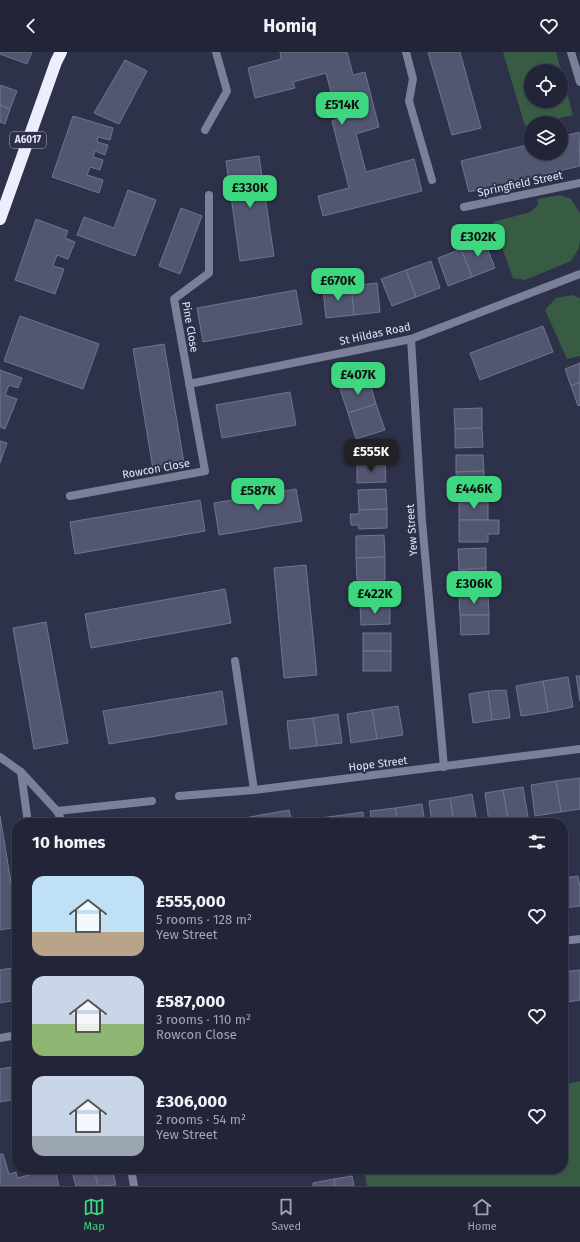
<!DOCTYPE html>
<html lang="en">
<head>
<meta charset="utf-8">
<style>
  body { margin:0; font-family:"Fira Sans",sans-serif; background:#2a2d40; color:#f1f3f6; height:100vh; display:flex; flex-direction:column; font-size:15px; white-space:nowrap }
  * { box-sizing:border-box; margin:0 }
  p { font-size:13px; color:#a2a5ae }
  .icon { flex:none; width:22px; height:22px; fill:none; stroke:currentColor; stroke-width:2; stroke-linecap:round; stroke-linejoin:round }
  .map { position:relative; flex:1; overflow:hidden }
  .drawer { position:absolute; left:12px; top:766px; width:556px; height:356px; display:flex; flex-direction:column; background:#222538; border-radius:16px; box-shadow:0 1px 3px #0004,0 0 0 1px #3f4253 }
  .drawer>* { flex:none }
  .tools { position:absolute; left:524px; top:12px; display:grid; gap:8px }
  .tools a { display:grid; place-items:center; width:44px; height:44px; border-radius:50%; background:#222538; box-shadow:0 1px 3px #0004,0 0 0 1px #3f4253; font-size:20px }
  .price { position:absolute; translate:-50% -34px; padding:0 9px; border-radius:8px; background:#3cd77e; color:#111; font-size:13px; line-height:26px; filter:drop-shadow(0 1px 2px #0008) }
  .price::after { content:''; position:absolute; left:50%; top:24px; width:12px; height:9px; margin-left:-6px; background:inherit; clip-path:polygon(0 0,100% 0,50% 100%) }
  .price.current { background:#222; color:#fff }
  ul { padding:0; list-style:none }
  li { display:flex; align-items:center; gap:12px; height:100px; padding:0 20px }
  li span { display:grid; place-items:center; flex:none; width:112px; height:80px; border-radius:12px; color:#555 }
  li>.icon { margin-inline-start:auto }
  span .icon { width:48px; height:48px; fill:#fffc; stroke-width:1 }
  li b { font-size:17px }
  h2 { display:flex; justify-content:space-between; align-items:center; height:48px; padding:0 20px; font-size:17px }
  header { display:flex; justify-content:space-between; align-items:center; height:52px; padding:0 20px; background:#222538; font-size:18px; font-weight:700 }
  .tab-bar { display:flex; justify-content:space-around; align-items:center; height:56px; border-top:1px solid #3f4253; background:#222538; font-size:11px; color:#a2a5ae }
  .tab-bar a { display:grid; justify-items:center; gap:2px }
  .tab-bar .current { color:#3cd77e }
  .map>svg:first-child { display:block }
</style>
</head>
<body>
<header><svg class="icon" aria-label="back" viewBox="0 0 24 24"><path d="M15 5l-7 7 7 7"/></svg>Homiq<svg class="icon" aria-label="heart" viewBox="0 0 24 24"><path d="M12 20l-8-8c-3-5 5-10 8-4 3-6 11-1 8 4z"/></svg></header>
<div class="map">
<svg width="580" height="1134" viewBox="0 0 580 1134">
  <rect width="100%" height="100%" fill="#2e314a"/>
  <!-- green -->
  <g fill="#385b43" fill-rule="evenodd">
    <path d="M503,0H556L573,63L538,71H531V73L525,74ZM531,19H561V49H531Z"/>
    <polygon points="560,143 571,147 580,161 580,188 579,196 571,209 525,228 513,226 493,170 530,160 538,153 537,147"/>
    <polygon points="572,243 580,246 580,304 567,307 545,258 556,246"/>
    <polygon points="580,1029 580,1134 367,1134 364,1117 563,1117 563,1033"/>
  </g>
  <!-- building -->
  <g fill="#525671" stroke="#707490">
    <polygon points="0,0 32,0 27,12 0,2"/>
    <polygon points="280,0 347,0 353,23 365,20 379,75 356,82 366,120 414,107 422,139 323,164 318,144 349,136 332,69 338,67 326,21 293,30 295,36 255,46 248,16 281,7"/>
    <polygon points="428,0 460,0 481,76 452,83"/>
    <polygon points="125,8 147,19 119,72 94,61"/>
    <polygon points="0,33 17,39 10,57 0,53"/>
    <polygon points="0,53 10,57 5,72 0,70"/>
    <polygon points="73,64 113,76 110,88 98,85 97,90 108,93 105,103 95,99 93,105 103,108 100,118 90,115 87,123 103,128 99,141 52,125"/>
    <polygon points="579,80 580,114 469,140 461,109 531,92 531,101 561,101 561,85"/>
    <polygon points="259,104 274,204 240,209 226,109"/>
    <polygon points="128,138 156,148 135,204 77,183 84,165 114,176"/>
    <polygon points="181,156 202,164 180,222 159,214"/>
    <polygon points="36,167 68,179 65,186 75,190 68,207 57,203 53,214 64,217 55,242 15,228"/>
    <polygon points="484,188 495,216 472,225 461,197"/>
    <polygon points="461,197 472,225 448,234 438,206"/>
    <polygon points="431,209 440,236 416,245 406,218"/>
    <polygon points="406,218 416,245 392,254 381,227"/>
    <polygon points="377,231 380,260 354,263 351,234"/>
    <polygon points="351,234 354,263 326,266 323,237"/>
    <polygon points="296,238 302,272 203,290 197,256"/>
    <polygon points="20,264 99,292 83,337 4,309"/>
    <polygon points="543,274 553,300 480,328 470,301"/>
    <polygon points="164,292 184,411 153,417 133,297"/>
    <polygon points="580,311 580,330 571,334 565,317"/>
    <polygon points="0,318 22,326 18,336 9,333 5,343 17,347 5,377 0,375"/>
    <polygon points="369,328 376,352 348,361 340,337"/>
    <polygon points="580,330 580,353 578,354 571,334"/>
    <polygon points="290,340 296,373 222,386 216,353"/>
    <polygon points="376,352 385,378 356,387 348,361"/>
    <polygon points="482,356 482,376 455,377 454,357"/>
    <polygon points="482,376 483,395 455,396 455,377"/>
    <polygon points="0,389 7,391 0,411"/>
    <polygon points="385,394 385,411 357,412 356,395"/>
    <polygon points="456,403 483,403 484,419 456,420"/>
    <polygon points="385,411 386,430 357,431 357,412"/>
    <polygon points="484,419 484,439 457,439 456,420"/>
    <polygon points="296,437 302,469 219,483 214,451"/>
    <polygon points="386,437 387,457 359,458 358,438"/>
    <rect x="459" y="447" width="29" height="21"/>
    <polygon points="200,448 205,479 75,502 70,470"/>
    <polygon points="387,457 387,476 359,477 358,473 351,473 350,462 359,462 359,458"/>
    <polygon points="459,468 499,468 499,482 488,482 488,490 459,490"/>
    <polygon points="384,483 385,505 356,506 356,484"/>
    <polygon points="486,496 486,516 459,518 458,497"/>
    <polygon points="385,505 385,528 357,528 356,506"/>
    <polygon points="306,513 317,623 284,626 274,516"/>
    <polygon points="486,516 487,535 459,536 459,518"/>
    <polygon points="389,534 390,553 360,553 360,535"/>
    <polygon points="225,537 231,571 91,596 85,562"/>
    <polygon points="488,542 489,563 460,563 459,544"/>
    <polygon points="360,553 390,553 390,572 361,573"/>
    <polygon points="460,563 489,563 489,582 461,583"/>
    <polygon points="46,570 68,691 34,697 13,576"/>
    <rect x="363" y="581" width="28" height="18"/>
    <rect x="363" y="599" width="28" height="20"/>
    <polygon points="576,624 580,624 580,649"/>
    <polygon points="568,625 573,655 548,660 543,629"/>
    <polygon points="543,629 548,660 521,664 516,634"/>
    <polygon points="506,638 510,666 492,668 488,639"/>
    <polygon points="222,639 227,672 109,692 103,659"/>
    <polygon points="488,639 492,668 473,671 469,642"/>
    <polygon points="398,654 403,683 377,687 372,658"/>
    <polygon points="372,658 377,687 351,691 347,662"/>
    <polygon points="338,662 342,691 317,694 313,666"/>
    <polygon points="313,666 317,694 290,697 287,669"/>
    <polygon points="580,726 580,757 561,760 556,729"/>
    <polygon points="556,729 561,760 535,764 531,733"/>
    <polygon points="523,735 529,771 512,771 511,766 508,767 503,738"/>
    <polygon points="503,738 508,767 489,770 485,741"/>
    <polygon points="472,742 477,771 454,771 450,746"/>
    <polygon points="450,746 454,771 432,771 429,749"/>
    <polygon points="422,752 425,771 398,771 395,756"/>
    <polygon points="395,756 398,771 372,771 370,759"/>
    <polygon points="289,758 292,771 217,771"/>
    <polygon points="363,760 364,771 337,771 336,764"/>
    <polygon points="0,764 17,867 17,875 0,878"/>
    <polygon points="336,764 337,771 312,771 312,767"/>
    <polygon points="129,767 130,771 104,771"/>
    <polygon points="578,824 580,835 580,854 563,856 563,826"/>
    <polygon points="17,915 17,948 0,951 0,918"/>
    <polygon points="580,918 580,948 567,950 563,920"/>
    <polygon points="17,1014 17,1047 0,1050 0,1017"/>
    <polygon points="0,1102 3,1102 9,1122 16,1120 17,1126 55,1117 59,1134 0,1134"/>
    <polygon points="71,1117 94,1117 98,1134 76,1134"/>
    <polygon points="94,1117 112,1117 116,1133 98,1134"/>
    <polygon points="352,1124 354,1134 335,1134 334,1127"/>
    <polygon points="334,1127 335,1134 313,1134 313,1131"/>
  </g>
  <g fill="none" stroke-linecap="round" stroke-linejoin="round">
    <!-- street -->
    <g stroke="#7c7f9a" stroke-width="8">
      <polyline points="406,0 413,27 409,49 432,128"/>
      <polyline points="571,0 580,30"/>
      <polyline points="205,78 227,39 216,0"/>
      <polyline points="464,155 580,131"/>
      <polyline points="411,287 422,469 444,715"/>
      <polyline points="189,332 411,287 580,222"/>
      <polyline points="70,444 205,419 174,247 209,221 209,143"/>
      <polyline points="235,609 254,738"/>
      <polyline points="0,705 21,720 57,759 63,771"/>
      <polyline points="21,720 28,771"/>
      <polyline points="179,744 254,738 580,697"/>
      <polyline points="57,759 152,749"/>
      <polyline points="563,889 580,887"/>
      <polyline points="0,986 17,983"/>
      <polyline points="131,1117 134,1134"/>
    </g>
    <!-- highway -->
    <polyline stroke="#eceefb" stroke-width="12" points="0,167 56,10 61,0"/>
  </g>
  <g text-anchor="middle" dominant-baseline="central" stroke-width="4" stroke-linejoin="round" paint-order="stroke">
    <!-- shield labels -->
    <rect fill="#2e314a" stroke="#adb0c2" stroke-width="1" x="10" y="80" width="36" height="16" rx="3"/>
    <g font-size="10" font-weight="bold" fill="#e3e6f6">
      <text x="28" y="88">A6017</text>
    </g>
    <!-- street labels -->
    <g font-size="11" fill="#e3e6f6" stroke="#2e314a">
      <text transform="translate(520 132) rotate(-12)">Springfield Street</text>
      <text transform="translate(190 275) rotate(80)">Pine Close</text>
      <text transform="translate(375 282) rotate(-12)">St Hildas Road</text>
      <text transform="translate(156 417) rotate(-10)">Rowcon Close</text>
      <text transform="translate(412 478) rotate(-94)">Yew Street</text>
      <text transform="translate(378 712) rotate(-7)">Hope Street</text>
    </g>
  </g>
</svg>
<div class="tools">
<a><svg class="icon" aria-label="locate" viewBox="0 0 24 24"><circle cx="12" cy="12" r="6"/><path d="M12 2v4M12 18v4M2 12h4M18 12h4"/></svg></a>
<a><svg class="icon" aria-label="layers" viewBox="0 0 24 24"><path d="M12 4l9 5-9 5-9-5zM3 14l9 5 9-5"/></svg></a>
</div>
<b class="price" style="left:342px;top:74px">£514K</b>
<b class="price" style="left:250px;top:157px">£330K</b>
<b class="price" style="left:478px;top:206px">£302K</b>
<b class="price" style="left:338px;top:250px">£670K</b>
<b class="price" style="left:358px;top:344px">£407K</b>
<b class="price current" style="left:371px;top:421px">£555K</b>
<b class="price" style="left:474px;top:458px">£446K</b>
<b class="price" style="left:258px;top:460px">£587K</b>
<b class="price" style="left:474px;top:553px">£306K</b>
<b class="price" style="left:375px;top:563px">£422K</b>
<section class="drawer">
<h2>10 homes<svg class="icon" aria-label="filters" viewBox="0 0 24 24"><path d="M4 7h16M4 17h16"/><circle cx="9" cy="7" r="2"/><circle cx="15" cy="17" r="2"/></svg></h2>
<ul>
<li><span style="background:linear-gradient(#bfe0f5 70%,#b9a48a 0)"><svg class="icon" aria-label="home" viewBox="0 0 24 24"><path d="M3 11l9-7 9 7M6 9v11h12V9"/></svg></span><div><b>£555,000</b><p>5 rooms · 128 m²</p><p>Yew Street</p></div><svg class="icon" aria-label="heart" viewBox="0 0 24 24"><path d="M12 20l-8-8c-3-5 5-10 8-4 3-6 11-1 8 4z"/></svg></li>
<li><span style="background:linear-gradient(#c9d6e8 60%,#8fb573 0)"><svg class="icon" aria-label="home" viewBox="0 0 24 24"><path d="M3 11l9-7 9 7M6 9v11h12V9"/></svg></span><div><b>£587,000</b><p>3 rooms · 110 m²</p><p>Rowcon Close</p></div><svg class="icon" aria-label="heart" viewBox="0 0 24 24"><path d="M12 20l-8-8c-3-5 5-10 8-4 3-6 11-1 8 4z"/></svg></li>
<li><span style="background:linear-gradient(#c9d6e8 75%,#9aa5b1 0)"><svg class="icon" aria-label="home" viewBox="0 0 24 24"><path d="M3 11l9-7 9 7M6 9v11h12V9"/></svg></span><div><b>£306,000</b><p>2 rooms · 54 m²</p><p>Yew Street</p></div><svg class="icon" aria-label="heart" viewBox="0 0 24 24"><path d="M12 20l-8-8c-3-5 5-10 8-4 3-6 11-1 8 4z"/></svg></li>
</ul>
</section>
</div>
<nav class="tab-bar">
<a class="current"><svg class="icon" aria-label="map" viewBox="0 0 24 24"><path d="M3 6l6-2 6 2 6-2v14l-6 2-6-2-6 2zM9 4v14M15 6v14"/></svg>Map</a>
<a><svg class="icon" aria-label="saved" viewBox="0 0 24 24"><path d="M7 4h10v16l-5-4-5 4z"/></svg>Saved</a>
<a><svg class="icon" aria-label="home" viewBox="0 0 24 24"><path d="M3 11l9-7 9 7M6 9v11h12V9"/></svg>Home</a>
</nav>
</body>
</html>
